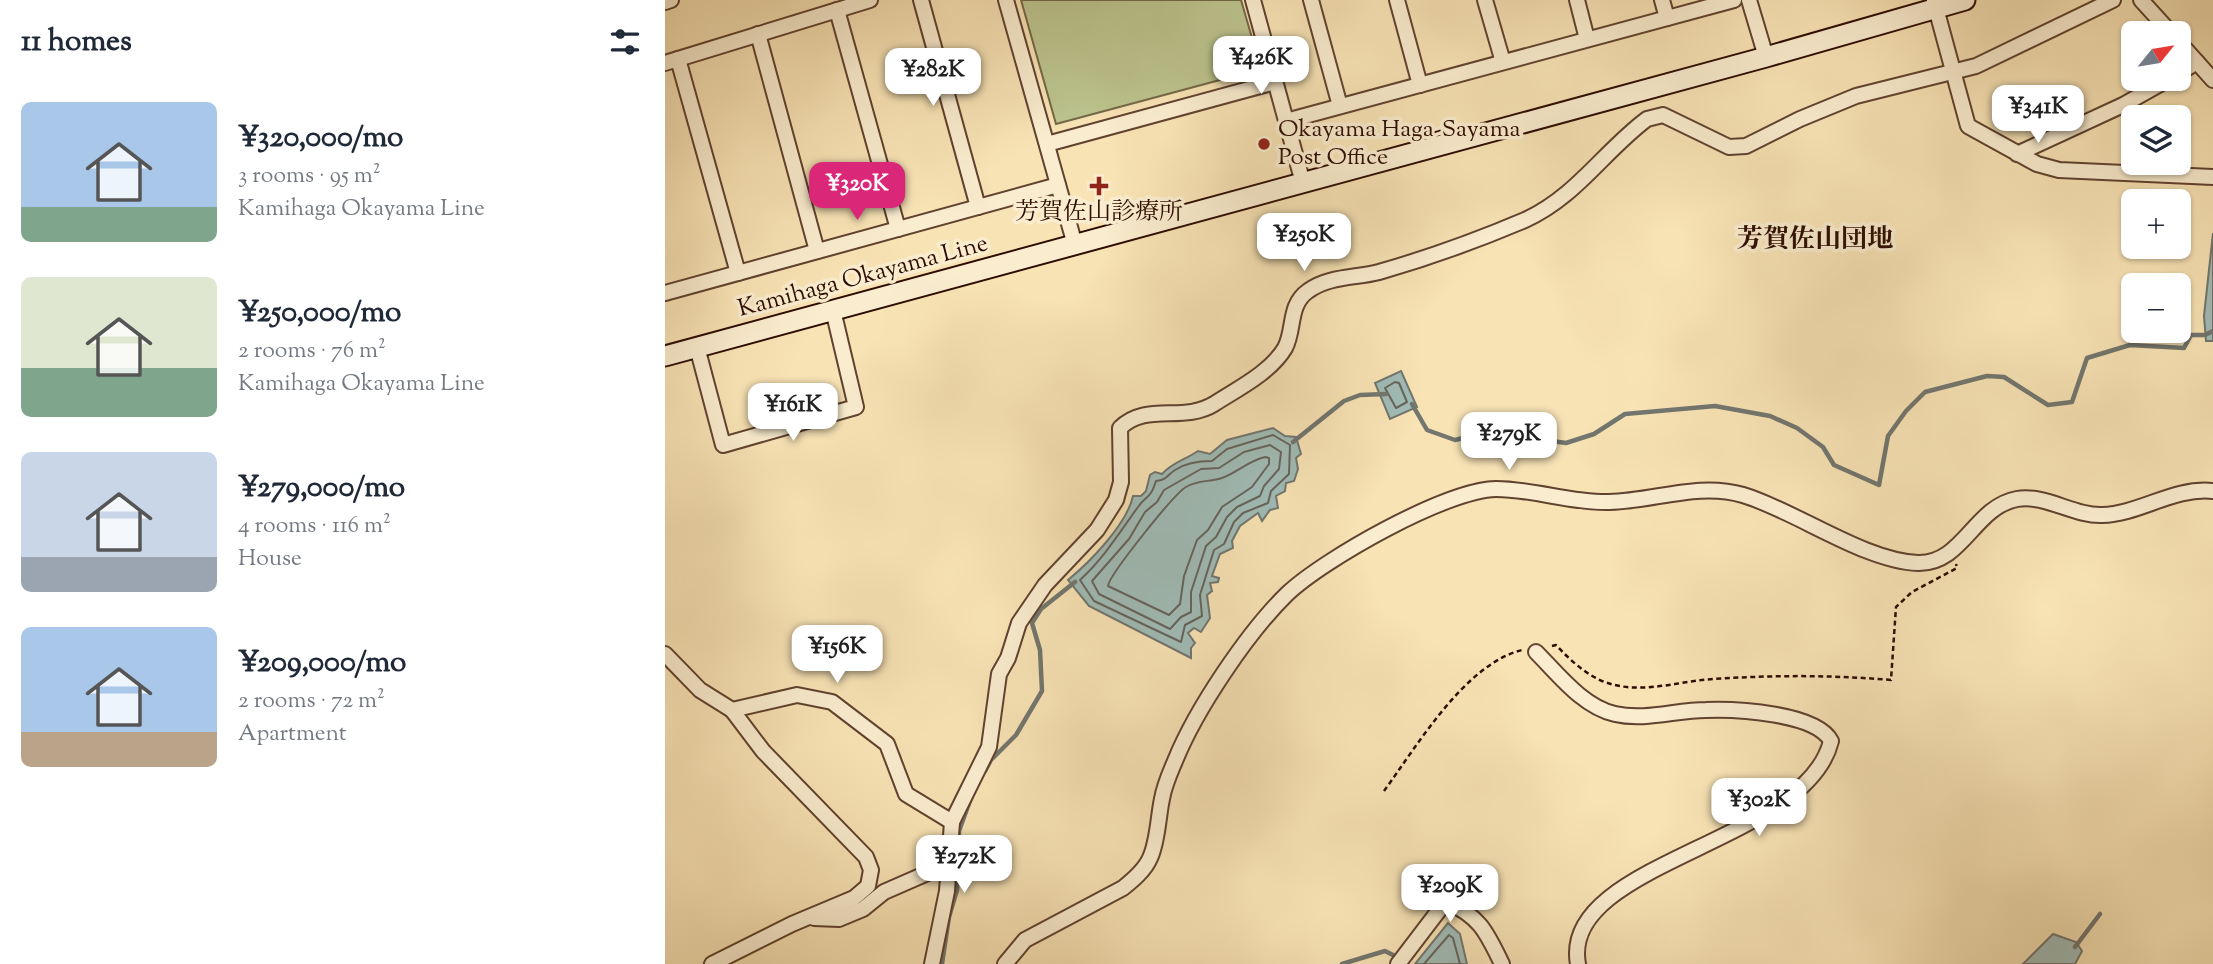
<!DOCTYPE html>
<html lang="en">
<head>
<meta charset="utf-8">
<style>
  body { margin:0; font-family:"Sorts Mill Goudy","Noto Serif JP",serif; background:#f2f2f3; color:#1f2937; height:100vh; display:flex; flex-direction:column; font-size:26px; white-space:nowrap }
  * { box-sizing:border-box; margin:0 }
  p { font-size:23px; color:#747a83 }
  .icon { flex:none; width:38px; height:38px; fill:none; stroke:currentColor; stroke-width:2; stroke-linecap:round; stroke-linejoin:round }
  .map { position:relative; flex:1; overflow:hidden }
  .details { display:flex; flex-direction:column; background:#fff; width:665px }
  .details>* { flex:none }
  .needle { width:46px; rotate:60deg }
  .controls { position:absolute; left:1456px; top:21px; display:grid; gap:14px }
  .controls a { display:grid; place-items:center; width:70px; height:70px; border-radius:10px; background:#fff; box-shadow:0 2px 5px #0004; font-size:35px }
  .price { position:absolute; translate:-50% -60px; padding:0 16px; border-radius:14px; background:#fff; color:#222; font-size:23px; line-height:46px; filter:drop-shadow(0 2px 4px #0008) }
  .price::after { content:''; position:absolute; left:50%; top:42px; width:21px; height:16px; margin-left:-10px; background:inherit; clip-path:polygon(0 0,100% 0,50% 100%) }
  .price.on { background:#db2777; color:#fff }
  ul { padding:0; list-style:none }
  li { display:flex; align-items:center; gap:21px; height:175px; padding:0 21px }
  li span { display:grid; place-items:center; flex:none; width:196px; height:140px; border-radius:10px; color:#555 }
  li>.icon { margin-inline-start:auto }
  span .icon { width:84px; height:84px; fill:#fffc; stroke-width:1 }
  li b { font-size:30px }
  h2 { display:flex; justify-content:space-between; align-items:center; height:84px; padding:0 21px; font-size:30px }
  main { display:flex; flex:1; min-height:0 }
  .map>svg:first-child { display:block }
</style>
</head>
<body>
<main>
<section class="details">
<h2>11 homes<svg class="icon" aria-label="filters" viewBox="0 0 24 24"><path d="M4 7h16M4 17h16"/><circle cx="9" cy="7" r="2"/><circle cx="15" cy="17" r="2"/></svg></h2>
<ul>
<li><span style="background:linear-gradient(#a9c7e8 75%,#7fa58c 0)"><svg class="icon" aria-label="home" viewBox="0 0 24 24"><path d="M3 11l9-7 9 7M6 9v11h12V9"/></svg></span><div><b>¥320,000/mo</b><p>3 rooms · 95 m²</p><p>Kamihaga Okayama Line</p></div></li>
<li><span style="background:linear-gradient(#dfe7d0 65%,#7fa58c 0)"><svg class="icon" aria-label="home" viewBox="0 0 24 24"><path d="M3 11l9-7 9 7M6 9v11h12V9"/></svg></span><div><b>¥250,000/mo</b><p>2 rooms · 76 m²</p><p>Kamihaga Okayama Line</p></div></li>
<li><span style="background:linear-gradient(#c9d6e8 75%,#9aa5b1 0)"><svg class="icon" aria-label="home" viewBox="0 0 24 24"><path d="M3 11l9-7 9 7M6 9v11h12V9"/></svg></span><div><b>¥279,000/mo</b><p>4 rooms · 116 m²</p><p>House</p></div></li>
<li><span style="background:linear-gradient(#a9c7e8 75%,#b9a48a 0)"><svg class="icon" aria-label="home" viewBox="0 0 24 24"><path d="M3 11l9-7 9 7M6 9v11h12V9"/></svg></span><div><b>¥209,000/mo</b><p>2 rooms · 72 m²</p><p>Apartment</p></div></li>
</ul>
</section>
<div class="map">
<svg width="1548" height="964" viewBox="0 0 1548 964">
  <rect width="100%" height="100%" fill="#f8e3b5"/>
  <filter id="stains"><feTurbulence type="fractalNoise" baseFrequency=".00286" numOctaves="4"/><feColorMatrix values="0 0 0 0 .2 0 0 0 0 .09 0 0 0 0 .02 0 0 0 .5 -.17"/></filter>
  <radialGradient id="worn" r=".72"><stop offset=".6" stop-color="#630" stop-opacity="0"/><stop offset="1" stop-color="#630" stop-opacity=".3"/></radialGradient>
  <!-- green -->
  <polygon fill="#bcc48e" stroke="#746848" stroke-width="2" points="356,0 576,0 596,69 391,124"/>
  <!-- water -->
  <g fill="#a0bcb7" stroke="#72766f" stroke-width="2">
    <polygon points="1548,233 1548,341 1541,341 1539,316"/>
    <polygon points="736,371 752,407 725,419 710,383"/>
    <path d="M608,428L620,436L631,437L636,454L631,458L633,469L629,481L621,483L620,491L611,496L613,508L605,510L597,521L593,513L575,526L567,541L568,548L555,554L547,576L554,578L553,582L545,583L547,591L542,595L545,618L536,632L529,628L523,633L530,643L526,648V658L424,606L403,580C425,562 462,524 468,496H476L481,491L485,475L490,472L497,474C508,462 520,460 533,451L545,454L562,440Z"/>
    <polygon points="783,923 795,934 802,964 750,964"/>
    <polygon points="1388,934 1411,942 1417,951 1410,964 1358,964"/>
  </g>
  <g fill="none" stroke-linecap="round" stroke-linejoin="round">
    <!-- shore -->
    <g stroke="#66645c" stroke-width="2">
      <polygon points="730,382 734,383 742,402 731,408 720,388"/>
      <path d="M608,435L625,445L624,474L606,491L603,503L578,513L569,522L559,544L549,550L535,595L537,616L520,625L516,642L429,601L415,580C439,558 454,533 473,507C481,495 485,500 491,481C502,480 502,475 510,470C522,462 535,461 547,461L562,449Z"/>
      <polygon points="605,445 616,452 614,469 599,486 595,496 572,507 562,517 551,537 541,546 526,592 526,612 516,617 505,629 434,594 427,581 464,539 480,512 492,502 499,490 536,469 554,468 579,452"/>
      <path d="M600,457L604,458V464L587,487L557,507L543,530L532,540L519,576L515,604L504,615L443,586C444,575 509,494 521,487C532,480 545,482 557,478C573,472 583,461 600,457Z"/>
      <polyline points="759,964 784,935 788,938 795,964"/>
    </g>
    <!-- stream -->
    <g stroke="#72766f" stroke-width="4.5">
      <polyline points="747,404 762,430 790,440 823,432 901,443 929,434 960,414 1050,406 1105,416 1132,428 1158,447 1169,465 1214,485 1223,436 1241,411 1260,392 1322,376 1339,377 1383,405 1407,402 1422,358 1465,345 1519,348 1526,335 1540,335 1548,331"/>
      <polyline points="628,442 679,401 695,395 721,394"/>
      <polyline points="320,771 326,760 351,735 377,691 375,650 367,623 376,609 410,582"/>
      <polyline points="1410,947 1435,914"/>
      <polyline points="277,964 284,917 292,890 294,831 306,798"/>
      <polyline points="677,964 720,951 732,957"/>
    </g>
    <defs>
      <g id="minor">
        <polyline points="256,0 313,207"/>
        <polyline points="341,0 410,245"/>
        <polyline points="588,0 638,183"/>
        <polyline points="646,0 675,106"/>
        <polyline points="732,0 755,85"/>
        <polyline points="820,0 838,62"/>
        <polyline points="912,0 922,39"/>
        <polyline points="997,0 1002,18"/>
        <polyline points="1084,0 1101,57"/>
        <polyline points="1476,0 1506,33"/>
        <polyline points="1269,1 1303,126 1372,164 1394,170 1548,177"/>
        <polyline points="0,2 6,0"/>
        <polyline points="172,10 233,229"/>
        <polyline points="93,34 152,251"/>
        <polyline points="1514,42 1548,80"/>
        <polyline points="13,59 73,273"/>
        <polyline points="0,63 205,0"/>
        <polyline points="1514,73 1532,62"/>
        <polyline points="621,121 1069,0"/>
        <polyline points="382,144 610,82"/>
        <polyline points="1352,154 1458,105 1504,79"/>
        <polyline points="0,293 393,185"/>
        <polyline points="32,347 58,445 191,407 168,310"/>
        <path d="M871,652C893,674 918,707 950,714C980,721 1011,710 1041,710C1072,709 1151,713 1166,741C1141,844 894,862 913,964"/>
        <polyline points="0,654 35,690 67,710 132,695 167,702 222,744 241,794 287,822"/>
        <polyline points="149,918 174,919 198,909 219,892 283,864"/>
        <polyline points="47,964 127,924 189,898 203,886 206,870 201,857 98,751 67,710"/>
        <path d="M267,964L282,891L287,822L324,747L334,674L343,658L354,623L380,585L432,530L451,500L456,482L455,428C481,402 518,423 549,404C572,389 605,373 620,348C630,329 623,305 643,291C663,276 691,278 714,272C763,258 813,240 860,220C911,197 939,151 982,119L998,115L1064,147L1081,146L1135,119L1191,96L1311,66L1448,0"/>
        <path d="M340,964L360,940L458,888C468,880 480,870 485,858C493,841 493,817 497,799C499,786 505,773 510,761C531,709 583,632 622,594C659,559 781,490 831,489C869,489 906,503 944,502C990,501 1033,482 1078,495C1131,511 1199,561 1253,563C1298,564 1309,507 1352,499C1380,494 1409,516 1437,515C1475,514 1508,487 1548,491"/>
        <path d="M733,964L781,901C815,917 821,931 837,964"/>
      </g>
      <polyline id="secondary" points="0,356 1101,57 1300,0"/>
    </defs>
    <!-- minor casing -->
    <use href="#minor" stroke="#60422f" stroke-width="18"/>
    <!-- secondary casing -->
    <use href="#secondary" stroke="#2d0c02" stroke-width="23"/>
    <!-- path -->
    <g stroke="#2d0c02" stroke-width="2.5" stroke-dasharray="5 3.5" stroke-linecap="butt">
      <path d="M887,646L891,645C904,659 919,673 937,681C974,696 1012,681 1049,679C1109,675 1167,675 1226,680L1231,607L1247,592L1292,568L1291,564"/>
      <path d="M719,791C752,746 800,664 857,650"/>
    </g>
    <!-- minor -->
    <use href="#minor" stroke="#faedcf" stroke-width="14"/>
    <!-- secondary -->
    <use href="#secondary" stroke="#faedcf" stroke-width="19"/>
  </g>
  <!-- markers -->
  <g fill="#8f2418" stroke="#faedcf" stroke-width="2.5">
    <circle cx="599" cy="144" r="7"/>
    <path d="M430.5 175.5h7v7h7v7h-7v7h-7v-7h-7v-7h7z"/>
  </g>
  <g text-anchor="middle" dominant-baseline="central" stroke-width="7" stroke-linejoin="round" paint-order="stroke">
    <!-- poi labels -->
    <g font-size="24" fill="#2d0c02" stroke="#faedcf" text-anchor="start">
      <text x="613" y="130">Okayama Haga-Sayama<tspan x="613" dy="28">Post Office</tspan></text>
      <text x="434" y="213" text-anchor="middle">芳賀佐山診療所</text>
    </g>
    <!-- street labels -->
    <g font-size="24" fill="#2d0c02" stroke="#faedcf">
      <text transform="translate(198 277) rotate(-15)">Kamihaga Okayama Line</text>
    </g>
    <!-- neighbourhood labels -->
    <g font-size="26" font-weight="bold" fill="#2d0c02" stroke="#faedcf">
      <text x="1150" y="240">芳賀佐山団地</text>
    </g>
  </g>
  <rect width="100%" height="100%" filter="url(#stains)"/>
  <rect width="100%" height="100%" fill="url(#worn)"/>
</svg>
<div class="controls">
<a><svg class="needle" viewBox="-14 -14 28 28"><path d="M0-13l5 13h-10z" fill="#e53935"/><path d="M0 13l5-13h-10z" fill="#747a83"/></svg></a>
<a><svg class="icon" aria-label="layers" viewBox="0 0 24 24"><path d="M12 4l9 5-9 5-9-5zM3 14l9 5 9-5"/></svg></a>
<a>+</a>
<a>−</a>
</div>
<b class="price" style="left:596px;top:96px">¥426K</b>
<b class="price" style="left:268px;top:108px">¥282K</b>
<b class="price" style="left:1373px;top:145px">¥341K</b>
<b class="price on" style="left:192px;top:222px">¥320K</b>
<b class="price" style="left:639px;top:273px">¥250K</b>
<b class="price" style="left:128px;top:443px">¥161K</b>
<b class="price" style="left:844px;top:472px">¥279K</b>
<b class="price" style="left:172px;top:685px">¥156K</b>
<b class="price" style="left:1094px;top:838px">¥302K</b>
<b class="price" style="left:299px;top:895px">¥272K</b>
<b class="price" style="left:785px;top:924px">¥209K</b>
</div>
</main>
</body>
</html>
